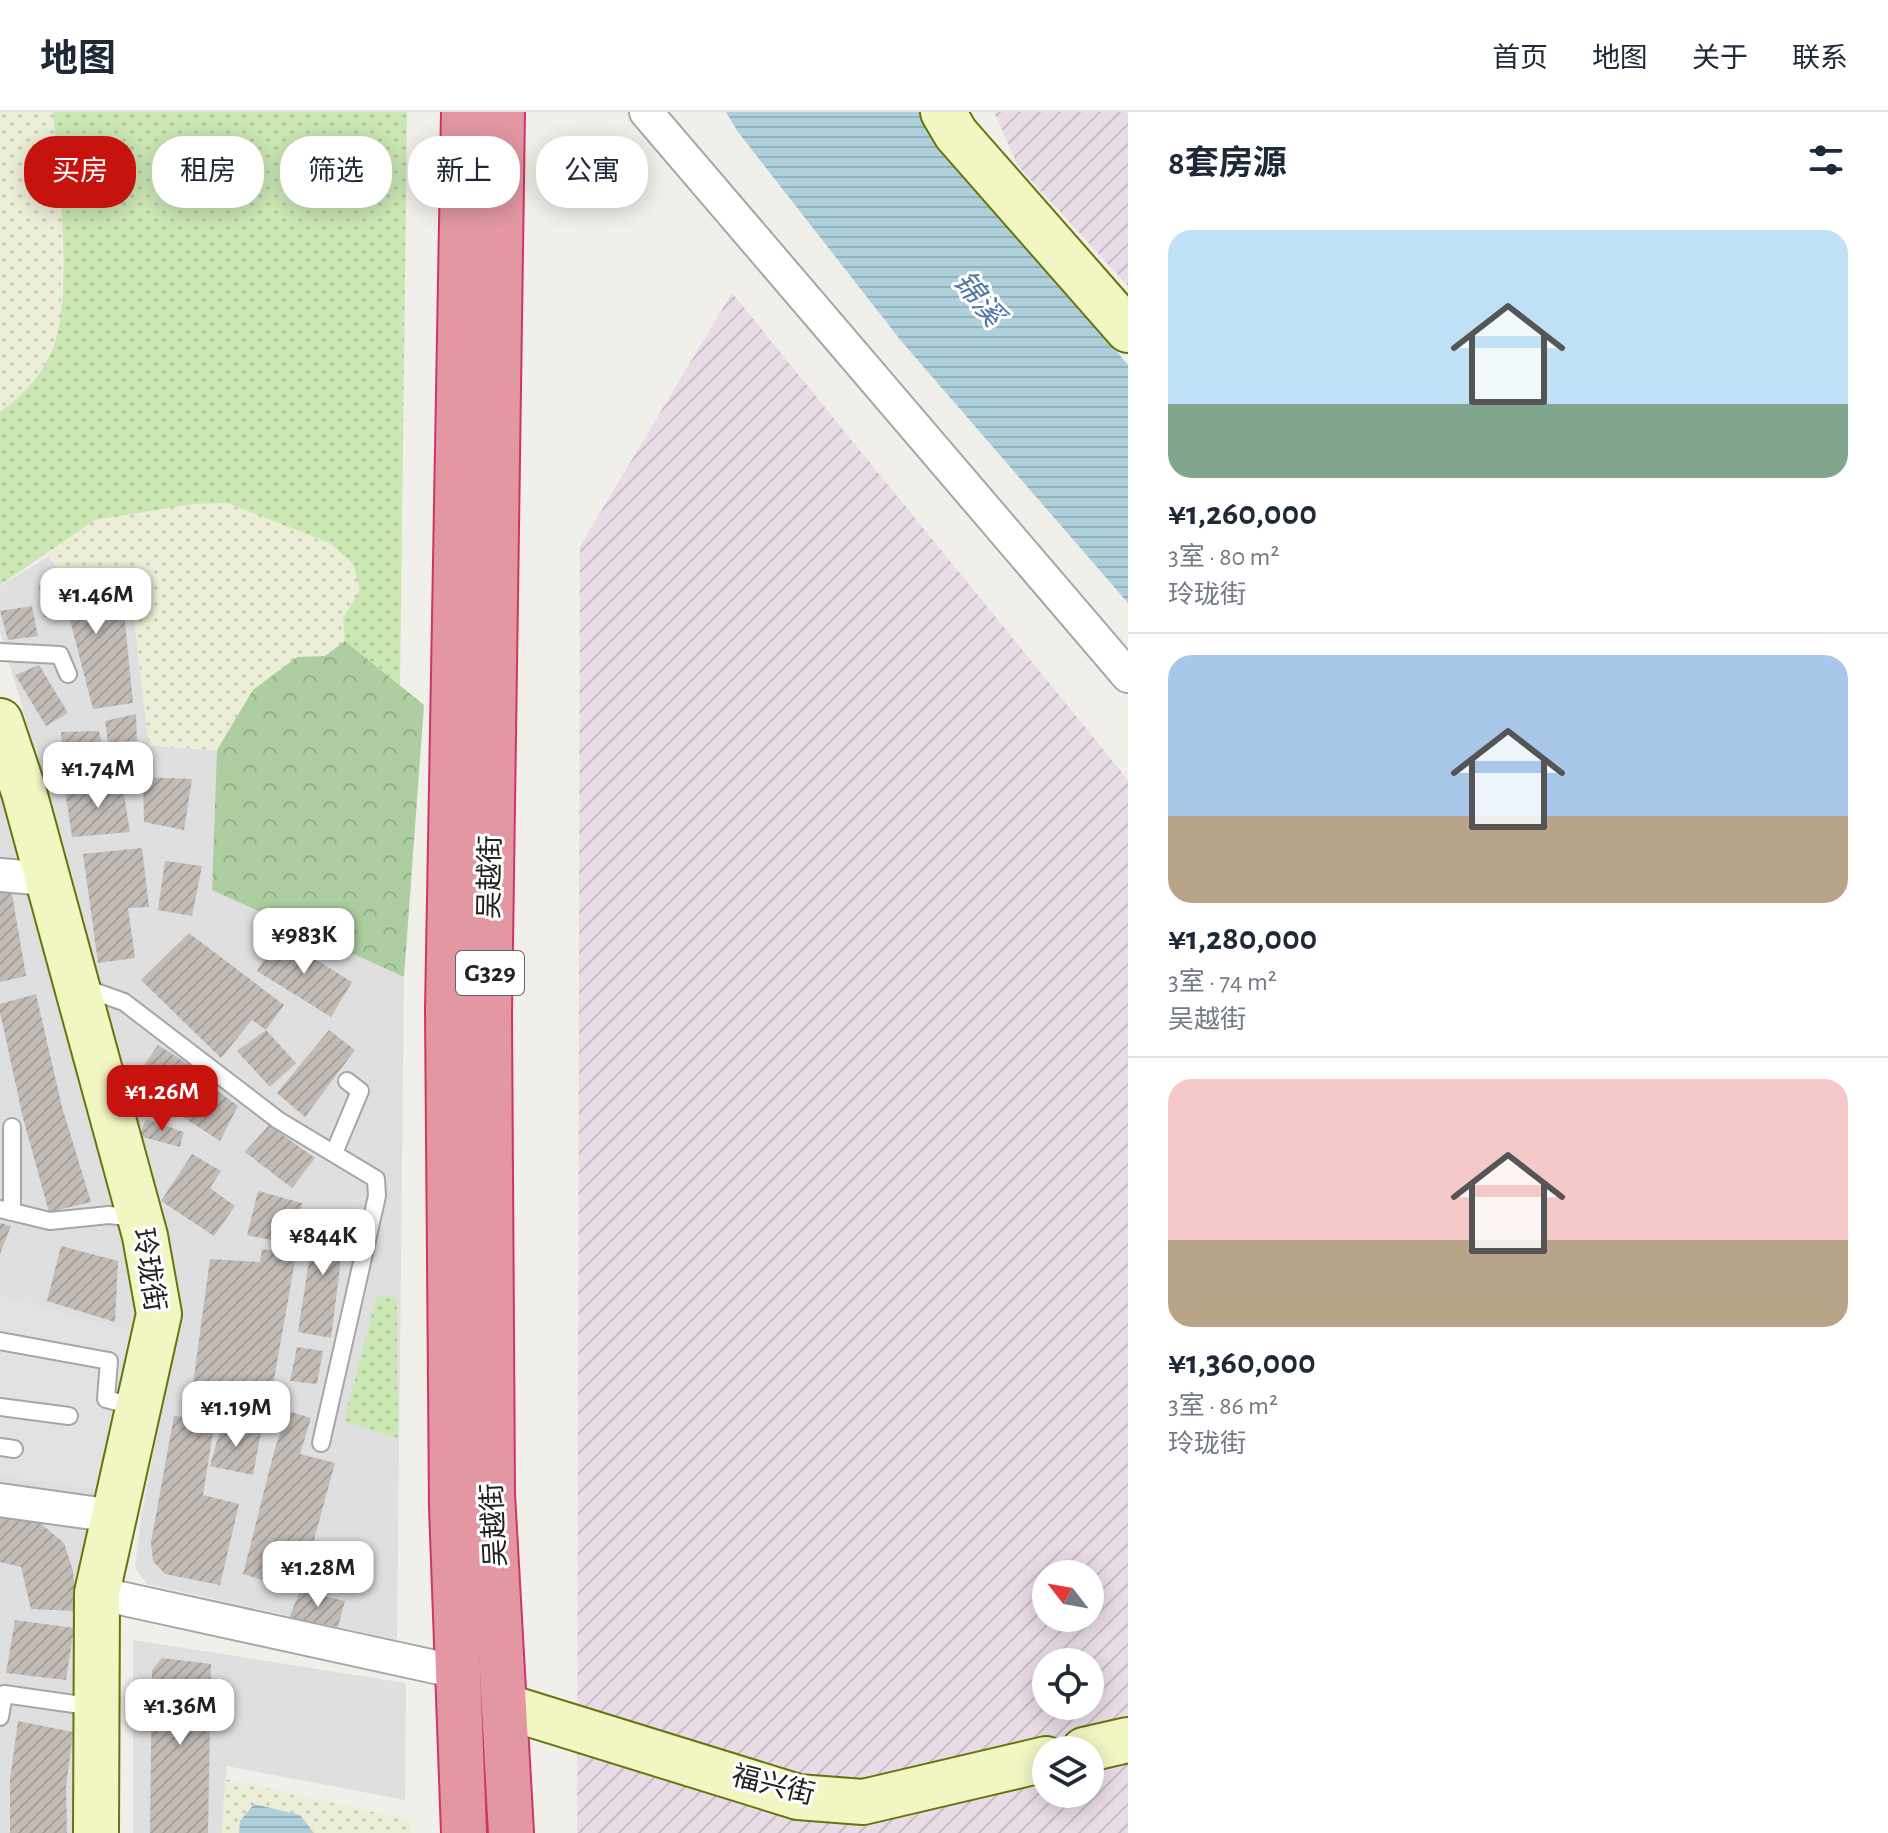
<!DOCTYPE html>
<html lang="zh">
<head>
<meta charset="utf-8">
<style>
  body { margin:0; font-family:"Alegreya Sans","Noto Sans SC",sans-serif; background:#f6f6f7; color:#1f2937; height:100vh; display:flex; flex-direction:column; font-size:30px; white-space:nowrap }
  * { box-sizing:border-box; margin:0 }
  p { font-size:26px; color:#747a83 }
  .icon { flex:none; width:44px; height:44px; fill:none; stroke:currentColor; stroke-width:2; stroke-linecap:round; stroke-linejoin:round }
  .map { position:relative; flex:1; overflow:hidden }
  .drawer { display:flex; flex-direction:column; background:#fff; width:760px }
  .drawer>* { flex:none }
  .top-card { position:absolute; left:24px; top:24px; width:760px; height:72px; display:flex; gap:16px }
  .needle { width:52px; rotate:301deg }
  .fabs { position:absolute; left:1032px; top:1448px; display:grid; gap:16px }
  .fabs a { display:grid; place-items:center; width:72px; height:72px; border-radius:50%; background:#fff; box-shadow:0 4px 20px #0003; font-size:40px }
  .price { position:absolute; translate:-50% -68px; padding:0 18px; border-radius:16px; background:#fff; color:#222; font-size:26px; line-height:52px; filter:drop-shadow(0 2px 4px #0008) }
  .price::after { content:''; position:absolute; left:50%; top:48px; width:24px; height:18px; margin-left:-12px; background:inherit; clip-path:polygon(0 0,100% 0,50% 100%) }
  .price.on { background:#c6130e; color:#fff }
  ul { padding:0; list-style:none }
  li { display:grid; align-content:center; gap:16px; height:424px; padding:0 40px }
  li+li { border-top:2px solid #e0e1e3 }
  li span { display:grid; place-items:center; height:248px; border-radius:24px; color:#555 }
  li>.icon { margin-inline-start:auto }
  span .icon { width:144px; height:144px; fill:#fffc; stroke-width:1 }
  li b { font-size:34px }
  h2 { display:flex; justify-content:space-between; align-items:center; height:96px; padding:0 40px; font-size:34px }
  .tag { padding:0 28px; border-radius:32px; background:#fff; box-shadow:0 4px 20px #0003; font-size:28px; line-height:72px }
  .tag.on { background:#c6130e; color:#fff }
  header { display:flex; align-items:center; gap:48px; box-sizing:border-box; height:112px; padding:0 40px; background:#fff; border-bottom:2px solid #e0e1e3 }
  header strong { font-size:38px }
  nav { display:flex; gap:44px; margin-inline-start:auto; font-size:28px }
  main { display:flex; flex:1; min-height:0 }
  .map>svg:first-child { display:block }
</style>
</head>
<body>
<header>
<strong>地图</strong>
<nav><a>首页</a><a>地图</a><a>关于</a><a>联系</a></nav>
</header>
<main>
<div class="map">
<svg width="1128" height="1721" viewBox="0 0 1128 1721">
  <defs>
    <pattern id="industrial-furrows" width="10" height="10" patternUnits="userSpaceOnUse" patternTransform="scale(2)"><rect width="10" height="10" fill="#eadce7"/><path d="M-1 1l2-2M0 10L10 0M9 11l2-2" fill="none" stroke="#c8bcc6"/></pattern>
    <pattern id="farmland-dots" width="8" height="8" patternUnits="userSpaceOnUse" patternTransform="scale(2)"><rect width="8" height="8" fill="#eceed7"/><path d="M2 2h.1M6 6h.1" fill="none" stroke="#caccb8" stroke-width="1.8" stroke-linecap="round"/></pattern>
    <pattern id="grass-dots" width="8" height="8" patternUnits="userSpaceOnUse" patternTransform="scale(2)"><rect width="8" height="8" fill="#cbe7b4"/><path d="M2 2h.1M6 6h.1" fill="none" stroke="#aec69a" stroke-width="1.8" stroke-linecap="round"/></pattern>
    <pattern id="forest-crowns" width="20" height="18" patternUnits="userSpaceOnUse" patternTransform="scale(2)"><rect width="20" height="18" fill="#adcea1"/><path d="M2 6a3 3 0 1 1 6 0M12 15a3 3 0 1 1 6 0" fill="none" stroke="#95b18a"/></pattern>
    <pattern id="water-rules" width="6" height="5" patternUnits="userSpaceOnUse" patternTransform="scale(2)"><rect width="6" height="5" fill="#add0db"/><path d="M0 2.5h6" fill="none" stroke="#95b2bc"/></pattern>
    <pattern id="building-hatch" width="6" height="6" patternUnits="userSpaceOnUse" patternTransform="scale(2)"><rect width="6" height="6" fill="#c2bbb6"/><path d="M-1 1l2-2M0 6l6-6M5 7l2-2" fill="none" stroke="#a6a09c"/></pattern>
  </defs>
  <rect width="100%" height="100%" fill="#f1efe9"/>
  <!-- residential -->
  <g fill="#e0dfdf">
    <polygon points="49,444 62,467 128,456 149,633 217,638 212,778 404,865 397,1528 146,1472 135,1456 141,1405 181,1200 48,683 0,520 0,474"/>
    <polygon points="0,660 28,752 0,746"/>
    <polygon points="0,779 35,784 142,1200 105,1389 0,1376"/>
    <polygon points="0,1401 95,1415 83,1721 0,1721"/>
    <polygon points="133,1528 406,1571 405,1688 227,1654 222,1721 133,1721"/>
  </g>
  <!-- industrial -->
  <g fill="url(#industrial-furrows)" fill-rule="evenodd">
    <polygon points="994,0 1128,0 1128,174 1018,54"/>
    <path d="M732,181L1128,668V1721H577L580,434ZM1046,1462H1090V1506H1046ZM1046,1550H1090V1594H1046ZM1046,1638H1090V1682H1046Z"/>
  </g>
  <!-- farmland -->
  <g fill="url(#farmland-dots)">
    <polygon points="0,0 53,0 62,109 61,202 50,243 26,281 0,300"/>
    <polygon points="226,391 330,431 353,452 360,478 343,506 345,529 325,544 297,546 253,578 217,638 149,634 128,457 62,467 47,441 95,408 193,392"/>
    <polygon points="225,1667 410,1708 411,1721 222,1721"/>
  </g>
  <!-- grass -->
  <g fill="url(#grass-dots)">
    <path d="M53,0H407L400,573L345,529L343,506L360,478L353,452L330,431L227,391L193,392L95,408L0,473V300C22,284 36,270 49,245C76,193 58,60 53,0Z"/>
    <polygon points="377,1183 397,1186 398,1326 344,1309"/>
  </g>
  <!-- forest -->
  <polygon fill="url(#forest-crowns)" points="345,529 424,593 404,865 212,778 217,638 253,578 297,545 325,544"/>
  <!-- parking -->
  <polygon fill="#e2e2e2" points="0,1183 138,1221 101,1378 0,1364"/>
  <!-- water -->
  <g fill="url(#water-rules)">
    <polygon points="726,0 923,0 1036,144 1128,253 1128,491 902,230 738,20"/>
    <polygon points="254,1692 300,1703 314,1721 239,1721 240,1709"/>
  </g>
  <!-- building -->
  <g fill="url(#building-hatch)">
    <polygon points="121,469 133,591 93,597 69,504 44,505 39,474"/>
    <polygon points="32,494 38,524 8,528 0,499"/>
    <polygon points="39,553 68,601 46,614 15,563"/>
    <polygon points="136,602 137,629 108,630 105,609"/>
    <polygon points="99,619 106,657 64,660 61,620"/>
    <polygon points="143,665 192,667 184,718 144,710"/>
    <polygon points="122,670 130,720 72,725 65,678"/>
    <polygon points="142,736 149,795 128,796 135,846 98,851 83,742"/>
    <polygon points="165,749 202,754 192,804 158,798"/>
    <polygon points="11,776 26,864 0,870 0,778"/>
    <polygon points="189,821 284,893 266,918 296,951 270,975 237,939 266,918 252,908 221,946 141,868"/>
    <polygon points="278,824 352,870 331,905 257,859"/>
    <polygon points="36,882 62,995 91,1090 49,1100 23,1006 0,900 0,892"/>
    <polygon points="329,918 355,938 305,1005 277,981"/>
    <polygon points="158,933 191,954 174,980 140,959"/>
    <polygon points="197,964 238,994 220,1029 175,1000"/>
    <polygon points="146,1007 184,1020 180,1035 139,1024"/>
    <polygon points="269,1013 315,1046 292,1076 245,1040"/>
    <polygon points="192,1042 221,1059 210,1076 235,1094 214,1124 161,1089"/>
    <polygon points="258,1079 302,1091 295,1133 247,1123"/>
    <polygon points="316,1103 346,1107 331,1226 298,1220"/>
    <polygon points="0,1111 11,1114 0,1142"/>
    <polygon points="61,1134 118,1149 115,1210 47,1189"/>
    <polygon points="262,1137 296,1143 267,1307 190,1294 210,1147 260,1150"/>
    <polygon points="297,1235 323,1239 317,1272 290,1269"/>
    <polygon points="288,1299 311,1306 300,1342 335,1351 300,1479 243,1462 275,1336"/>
    <polygon points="174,1304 215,1306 203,1383 239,1392 220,1473 165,1462 153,1449 151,1430"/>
    <polygon points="222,1311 261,1320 253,1363 210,1354"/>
    <polygon points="0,1404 40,1411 64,1431 73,1459 77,1499 31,1497 21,1455 0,1450"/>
    <polygon points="300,1479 345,1489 338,1515 289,1506"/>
    <polygon points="15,1508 74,1516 66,1568 6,1561"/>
    <polygon points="162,1546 211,1552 208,1721 150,1721 152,1558"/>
    <polygon points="18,1609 73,1620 66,1675 67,1721 10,1721 10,1667"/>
  </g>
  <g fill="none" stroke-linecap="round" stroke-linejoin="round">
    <defs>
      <g id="lane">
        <polyline points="0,540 60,543 68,562"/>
        <polyline points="82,875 124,890 278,1008 376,1067 377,1084 321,1331"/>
        <polyline points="334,1041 360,979 347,969"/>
        <polyline points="0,1097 50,1109 109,1103 137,1106"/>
        <polyline points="12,1100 12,1015"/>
        <polyline points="0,1229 109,1249 106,1287 137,1295"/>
        <polyline points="0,1295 69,1304"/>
        <polyline points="0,1335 14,1337"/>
        <polyline points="0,1605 4,1582 95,1595"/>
      </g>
      <g id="street">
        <polyline points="646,0 1128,564"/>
        <polyline points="0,763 48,767"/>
        <polyline points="0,1388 114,1404"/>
        <polyline points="97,1481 458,1560"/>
      </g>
      <g id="secondary">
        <polyline points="943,0 956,22 1128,218"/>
        <polyline points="0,609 24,680 145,1124 159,1202 97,1481 96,1721"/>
        <polyline points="504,1594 798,1685 863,1690 1046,1647"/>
        <polyline points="1084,1638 1128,1628"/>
      </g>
      <g id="highway">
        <polyline points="502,0 489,901 492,1382 511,1721"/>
        <polyline points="464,1721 452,1395 448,899 464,0"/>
      </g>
    </defs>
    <!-- lane casing -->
    <use href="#lane" stroke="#a6a6a6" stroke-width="20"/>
    <!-- street casing -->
    <use href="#street" stroke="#a6a6a6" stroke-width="36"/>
    <!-- secondary casing -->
    <use href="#secondary" stroke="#67750d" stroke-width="48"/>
    <!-- highway casing -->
    <use href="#highway" stroke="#d03566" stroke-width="48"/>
    <!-- lane -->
    <use href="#lane" stroke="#fff" stroke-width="16"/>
    <!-- street -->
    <use href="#street" stroke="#fff" stroke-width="32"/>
    <!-- secondary -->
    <use href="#secondary" stroke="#f2f6c3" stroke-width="44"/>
    <!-- highway -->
    <use href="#highway" stroke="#e297a3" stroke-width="44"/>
  </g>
  <g text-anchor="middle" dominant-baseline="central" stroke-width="6" stroke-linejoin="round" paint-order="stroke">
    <!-- shield labels -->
    <rect fill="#fff" stroke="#646464" stroke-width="2" x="456" y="839" width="68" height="44" rx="6"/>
    <g font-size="26" font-weight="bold" fill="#222">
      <text x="490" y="861">G329</text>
    </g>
    <!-- street labels -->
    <g font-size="28" fill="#222" stroke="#fff">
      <text transform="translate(491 765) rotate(-89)">吴越街</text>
      <text transform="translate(148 1158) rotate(81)">玲珑街</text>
      <text transform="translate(495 1413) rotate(-93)">吴越街</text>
      <text transform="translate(773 1674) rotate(14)">福兴街</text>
    </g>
    <!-- water labels -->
    <g font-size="30" font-style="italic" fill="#5078a4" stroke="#fff">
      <text transform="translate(978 187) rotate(51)">锦溪</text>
    </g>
  </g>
</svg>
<div class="fabs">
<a><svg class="needle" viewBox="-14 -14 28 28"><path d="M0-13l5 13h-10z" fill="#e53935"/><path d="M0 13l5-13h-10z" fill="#747a83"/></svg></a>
<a><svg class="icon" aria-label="locate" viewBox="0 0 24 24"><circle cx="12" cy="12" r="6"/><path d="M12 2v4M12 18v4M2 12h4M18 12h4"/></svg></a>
<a><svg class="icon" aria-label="layers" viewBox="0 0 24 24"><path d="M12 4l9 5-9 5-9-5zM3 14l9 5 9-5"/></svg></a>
</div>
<b class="price" style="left:96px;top:524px">¥1.46M</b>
<b class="price" style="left:98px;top:698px">¥1.74M</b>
<b class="price" style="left:304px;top:864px">¥983K</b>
<b class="price on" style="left:162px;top:1021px">¥1.26M</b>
<b class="price" style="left:323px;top:1165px">¥844K</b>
<b class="price" style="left:236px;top:1337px">¥1.19M</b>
<b class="price" style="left:318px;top:1497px">¥1.28M</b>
<b class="price" style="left:180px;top:1635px">¥1.36M</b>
<div class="top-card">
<a class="tag on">买房</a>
<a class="tag">租房</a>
<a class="tag">筛选</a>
<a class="tag">新上</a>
<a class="tag">公寓</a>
</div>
</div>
<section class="drawer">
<h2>8套房源<svg class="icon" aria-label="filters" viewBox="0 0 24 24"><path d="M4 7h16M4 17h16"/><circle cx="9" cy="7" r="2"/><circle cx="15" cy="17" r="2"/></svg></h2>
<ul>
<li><span style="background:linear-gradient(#bfe0f5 70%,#7fa58c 0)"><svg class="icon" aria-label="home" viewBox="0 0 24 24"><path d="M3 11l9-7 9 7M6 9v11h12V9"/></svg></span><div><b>¥1,260,000</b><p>3室 · 80 m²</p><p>玲珑街</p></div></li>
<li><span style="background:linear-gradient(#a9c7e8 65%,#b9a48a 0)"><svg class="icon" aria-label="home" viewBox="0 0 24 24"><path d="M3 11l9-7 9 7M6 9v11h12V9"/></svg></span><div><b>¥1,280,000</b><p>3室 · 74 m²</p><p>吴越街</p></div></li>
<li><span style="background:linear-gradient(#f6c9c9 65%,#b9a48a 0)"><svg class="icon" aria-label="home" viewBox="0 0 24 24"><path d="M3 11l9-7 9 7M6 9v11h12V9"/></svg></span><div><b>¥1,360,000</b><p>3室 · 86 m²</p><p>玲珑街</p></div></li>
</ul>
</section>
</main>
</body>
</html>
